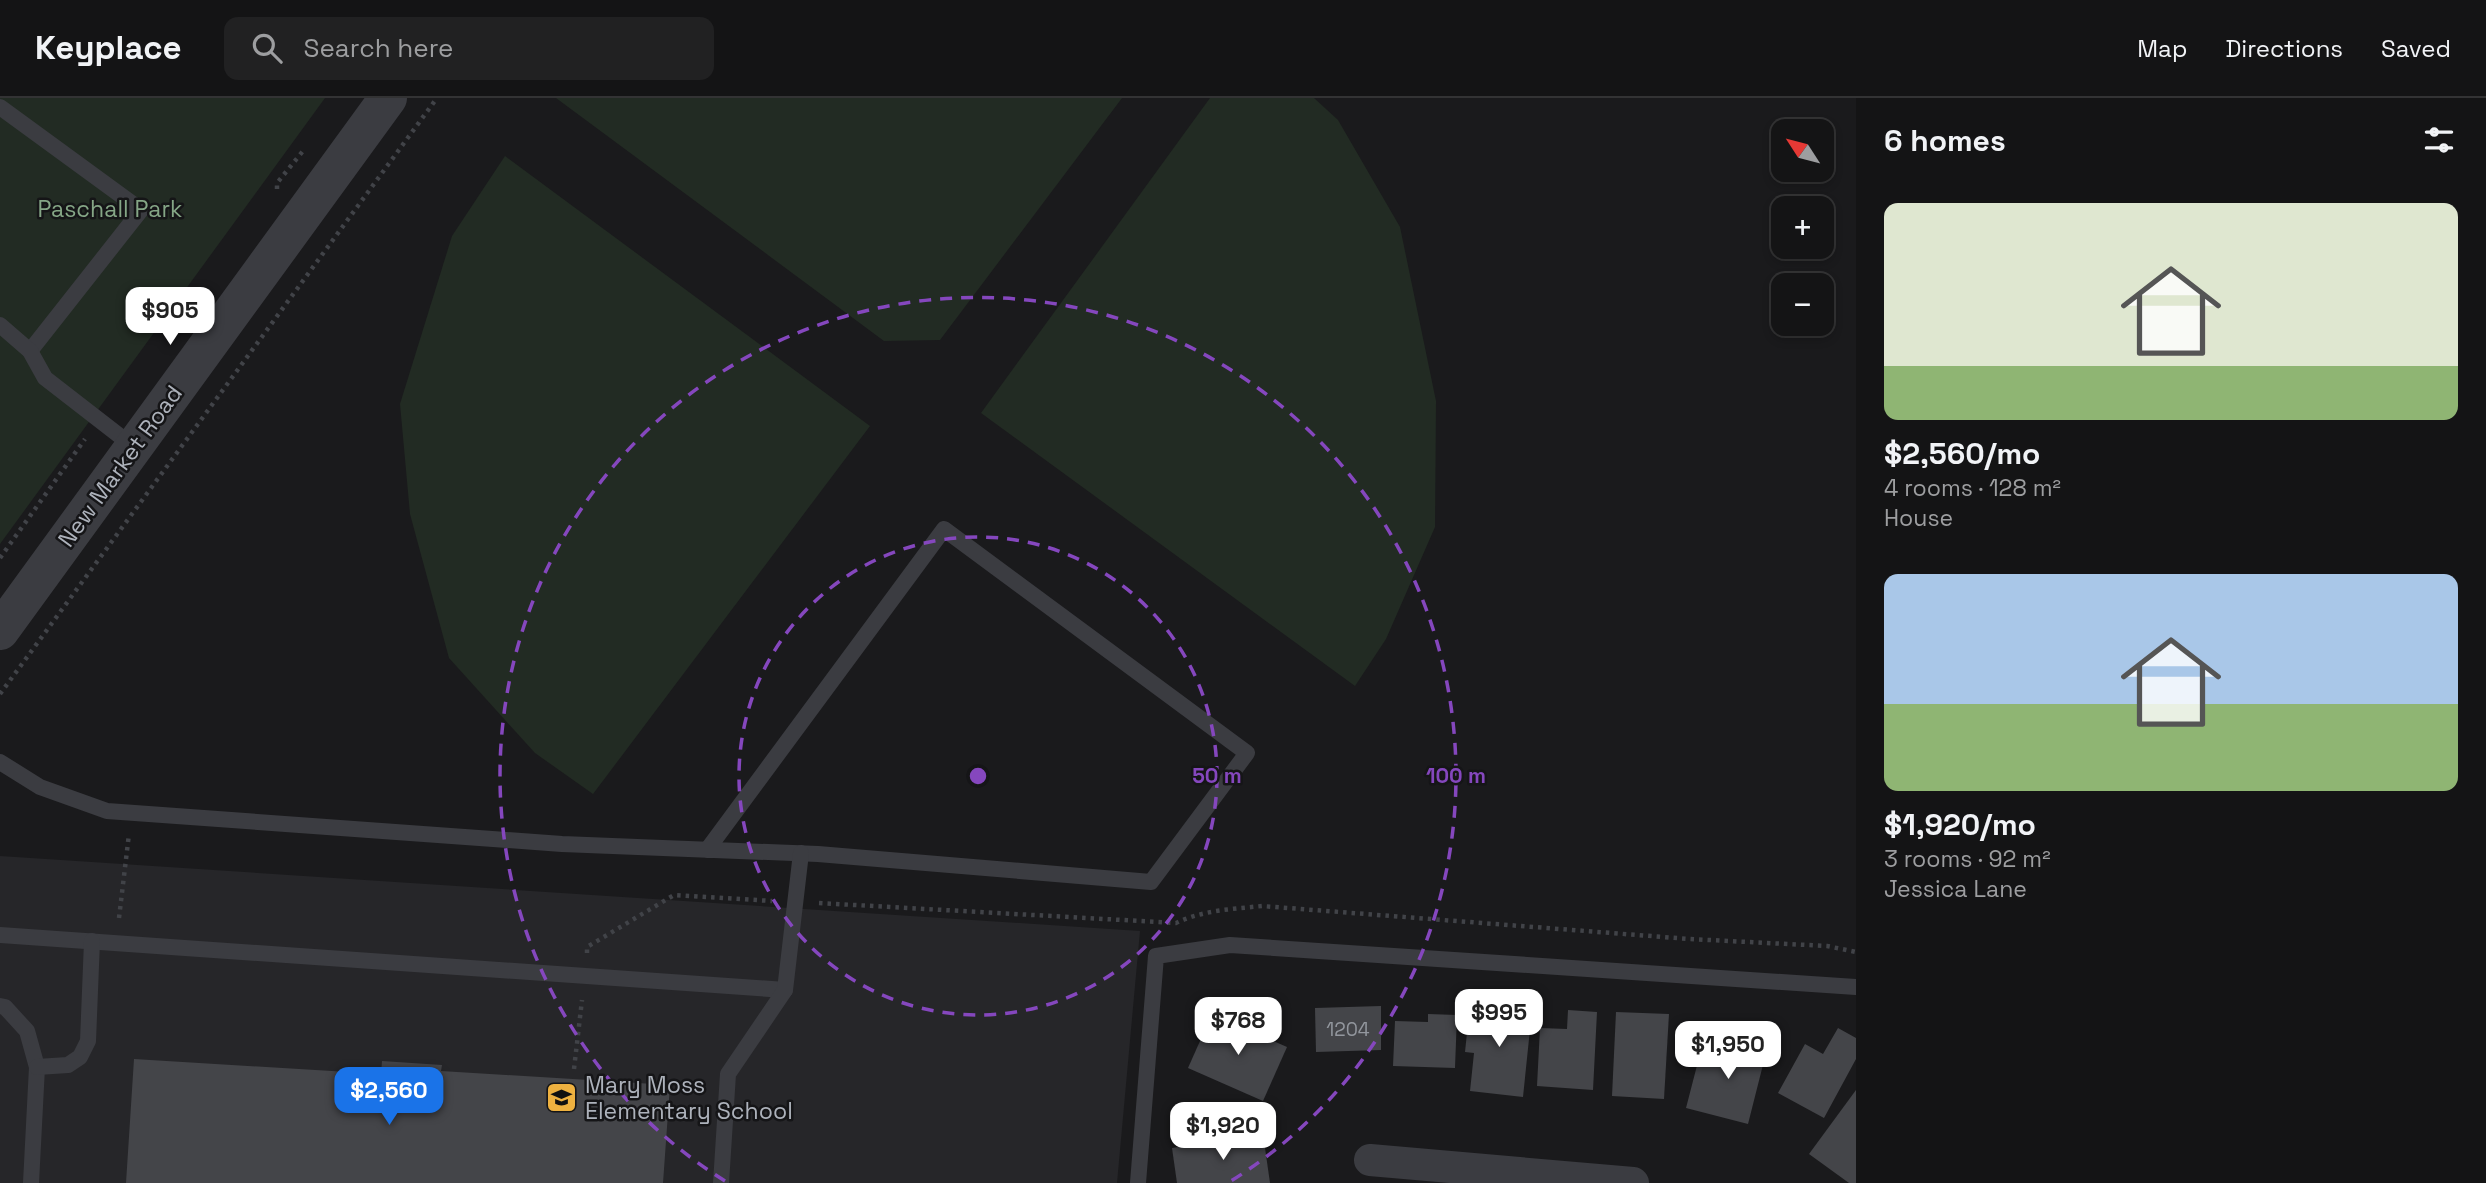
<!DOCTYPE html>
<html lang="en">
<head>
<meta charset="utf-8">
<style>
  body { margin:0; font-family:"Space Grotesk",sans-serif; background:#212122; color:#f1f3f6; height:100vh; display:flex; flex-direction:column; font-size:26px; white-space:nowrap }
  * { box-sizing:border-box; margin:0 }
  p { font-size:23px; color:#9d9ea0 }
  .icon { flex:none; width:38px; height:38px; fill:none; stroke:currentColor; stroke-width:2; stroke-linecap:round; stroke-linejoin:round }
  .map { position:relative; flex:1; overflow:hidden }
  .side { display:flex; flex-direction:column; background:#141415; width:630px }
  .side>* { flex:none }
  .needle { width:46px; rotate:306deg }
  .fabs { position:absolute; left:1771px; top:21px; display:grid; gap:14px }
  .fabs a { display:grid; place-items:center; width:63px; height:63px; border-radius:14px; background:#141415; box-shadow:0 4px 10px #0003,0 0 0 2px #333334; font-size:35px }
  .price { position:absolute; translate:-50% -60px; padding:0 16px; border-radius:14px; background:#fff; color:#222; font-size:23px; line-height:46px; filter:drop-shadow(0 2px 4px #0008) }
  .price::after { content:''; position:absolute; left:50%; top:42px; width:21px; height:16px; margin-left:-10px; background:inherit; clip-path:polygon(0 0,100% 0,50% 100%) }
  .price.on { background:#1a73e8; color:#fff }
  ul { padding:0; list-style:none }
  li { display:grid; align-content:center; gap:14px; height:371px; padding:0 28px }
  li span { display:grid; place-items:center; height:217px; border-radius:14px; color:#555 }
  li>.icon { margin-inline-start:auto }
  span .icon { width:126px; height:126px; fill:#fffc; stroke-width:1 }
  li b { font-size:30px }
  h2 { display:flex; justify-content:space-between; align-items:center; height:84px; padding:0 28px; font-size:30px }
  header { display:flex; align-items:center; gap:42px; box-sizing:border-box; height:98px; padding:0 35px; background:#141415; border-bottom:2px solid #333334 }
  header strong { font-size:33px }
  nav { display:flex; gap:38px; margin-inline-start:auto; font-size:24px }
  .search { width:490px; height:63px; background:#212122; display:flex; align-items:center; gap:18px; box-sizing:border-box; padding:0 24px; border-radius:14px; color:#9d9ea0; font-size:26px }
  main { display:flex; flex:1; min-height:0 }
  .map>svg:first-child { display:block }
</style>
</head>
<body>
<header>
<strong>Keyplace</strong>
<div class="search"><svg class="icon" aria-label="search" viewBox="0 0 24 24"><circle cx="10" cy="10" r="6"/><path d="M15 15l6 6"/></svg>Search here</div>
<nav><a>Map</a><a>Directions</a><a>Saved</a></nav>
</header>
<main>
<div class="map">
<svg width="1856" height="1085" viewBox="0 0 1856 1085">
  <rect width="100%" height="100%" fill="#1a1a1c"/>
  <!-- built -->
  <polygon fill="#262629" points="0,758 1140,833 1117,1085 0,1085"/>
  <!-- green -->
  <g fill="#222b23">
    <polygon points="0,0 325,0 0,446"/>
    <polygon points="556,0 1122,0 940,242 884,243"/>
    <polygon points="1210,0 1314,0 1338,22 1400,129 1436,303 1435,429 1386,541 1355,588 981,315"/>
    <polygon points="505,58 870,328 593,696 535,655 449,560 410,416 400,306 452,138"/>
  </g>
  <!-- building -->
  <g fill="#444549">
    <polygon points="1470,906 1532,912 1523,999 1470,993 1474,955 1465,954"/>
    <polygon points="1381,908 1381,952 1316,954 1315,910"/>
    <polygon points="1568,912 1597,914 1593,992 1537,988 1540,930 1567,931"/>
    <polygon points="1616,914 1669,916 1664,1001 1612,998"/>
    <polygon points="1212,916 1287,949 1263,1003 1188,970"/>
    <polygon points="1428,916 1457,917 1455,970 1393,968 1395,923 1428,924"/>
    <polygon points="1838,930 1856,940 1856,961 1824,1020 1778,995 1805,946 1823,956"/>
    <polygon points="1732,938 1768,947 1748,1026 1686,1010 1701,952 1727,959"/>
    <polygon points="134,961 381,976 382,963 442,967 441,973 670,987 663,1085 126,1085"/>
    <polygon points="1856,992 1856,1085 1849,1085 1809,1056"/>
    <polygon points="1263,1036 1270,1085 1177,1085 1172,1050"/>
  </g>
  <g fill="none" stroke-linecap="round" stroke-linejoin="round">
    <!-- path -->
    <g stroke="#414348" stroke-width="4.5" stroke-dasharray="3.5 5" stroke-linecap="butt">
      <polyline points="277,91 277,85 303,53"/>
      <polyline points="0,460 85,341"/>
      <polyline points="0,596 437,0"/>
      <path d="M819,805L1176,825C1203,812 1233,811 1262,808L1689,841L1827,848L1856,854"/>
      <polyline points="119,820 129,736"/>
      <polyline points="587,855 587,849 674,797 772,803"/>
      <polyline points="574,971 582,902"/>
    </g>
    <!-- service -->
    <g stroke="#3b3c41" stroke-width="16">
      <polyline points="0,9 141,112 30,253"/>
      <polyline points="0,227 30,253 45,280 134,349"/>
      <polyline points="0,664 40,689 107,713 562,746 818,756 1151,784 1247,655 944,431 707,752"/>
      <polyline points="0,837 785,892"/>
      <polyline points="0,908 5,909 27,933 37,969 31,1085"/>
      <polyline points="37,969 68,967 80,959 88,943 92,843"/>
      <polyline points="721,1085 728,976 785,892 801,755"/>
      <polyline points="1138,1085 1156,858 1230,847 1856,889"/>
    </g>
    <!-- minor -->
    <polyline stroke="#3b3c41" stroke-width="32" points="1370,1062 1633,1085"/>
    <!-- tertiary -->
    <polyline stroke="#3b3c41" stroke-width="38" points="0,533 388,0"/>
  </g>
  <!-- distance rings -->
  <g fill="none" stroke="#8547be" stroke-width="3.5" stroke-dasharray="12 9">
    <circle cx="978" cy="678" r="239"/>
    <path d="M725 1083A478 478 0 1 1 1231 1083"/>
  </g>
  <!-- icons -->
  <defs>
    <symbol id="school-square" viewBox="-11 -11 22 22"><rect x="-9" y="-9" width="18" height="18" rx="4" fill="#eeb140" stroke="#151517"/><path d="M0-5L7-2L0 1L-7-2ZM-4 1L0 2.5L4 1V4Q0 6-4 4Z" fill="#111"/></symbol>
  </defs>
  <g fill-rule="evenodd">
    <use href="#school-square" x="544" y="982" width="35" height="35"/>
  </g>
  <g text-anchor="middle" dominant-baseline="central" stroke-width="5" stroke-linejoin="round" paint-order="stroke">
    <!-- number labels -->
    <g font-size="19" fill="#93979e">
      <text x="1348" y="931">1204</text>
    </g>
    <!-- park labels -->
    <g font-size="23" fill="#85a686" stroke="#151517">
      <text x="110" y="111">Paschall Park</text>
    </g>
    <!-- street labels -->
    <g font-size="23" fill="#adb2bb" stroke="#151517">
      <text transform="translate(120 368) rotate(-54)">New Market Road</text>
    </g>
    <!-- poi labels -->
    <g font-size="23" fill="#adb2bb" stroke="#151517" text-anchor="start">
      <text x="585" y="987">Mary Moss<tspan x="585" dy="26">Elementary School</tspan></text>
    </g>
  </g>
  <circle cx="978" cy="678" r="10" fill="#8547be" stroke="#151517" stroke-width="3.5"/>
  <g font-size="21" text-anchor="middle" font-weight="bold" fill="#8547be" stroke="#151517" stroke-width="5" stroke-linejoin="round" paint-order="stroke">
    <text x="1217" y="685">50 m</text>
    <text x="1456" y="685">100 m</text>
  </g>
</svg>
<div class="fabs">
<a><svg class="needle" viewBox="-14 -14 28 28"><path d="M0-13l5 13h-10z" fill="#e53935"/><path d="M0 13l5-13h-10z" fill="#9d9ea0"/></svg></a>
<a>+</a>
<a>−</a>
</div>
<b class="price" style="left:170px;top:249px">$905</b>
<b class="price" style="left:1499px;top:951px">$995</b>
<b class="price" style="left:1238px;top:959px">$768</b>
<b class="price" style="left:1728px;top:983px">$1,950</b>
<b class="price on" style="left:389px;top:1029px">$2,560</b>
<b class="price" style="left:1223px;top:1064px">$1,920</b>
</div>
<section class="side">
<h2>6 homes<svg class="icon" aria-label="filters" viewBox="0 0 24 24"><path d="M4 7h16M4 17h16"/><circle cx="9" cy="7" r="2"/><circle cx="15" cy="17" r="2"/></svg></h2>
<ul>
<li><span style="background:linear-gradient(#dfe7d0 75%,#8fb573 0)"><svg class="icon" aria-label="home" viewBox="0 0 24 24"><path d="M3 11l9-7 9 7M6 9v11h12V9"/></svg></span><div><b>$2,560/mo</b><p>4 rooms · 128 m²</p><p>House</p></div></li>
<li><span style="background:linear-gradient(#a9c7e8 60%,#8fb573 0)"><svg class="icon" aria-label="home" viewBox="0 0 24 24"><path d="M3 11l9-7 9 7M6 9v11h12V9"/></svg></span><div><b>$1,920/mo</b><p>3 rooms · 92 m²</p><p>Jessica Lane</p></div></li>
</ul>
</section>
</main>
</body>
</html>
